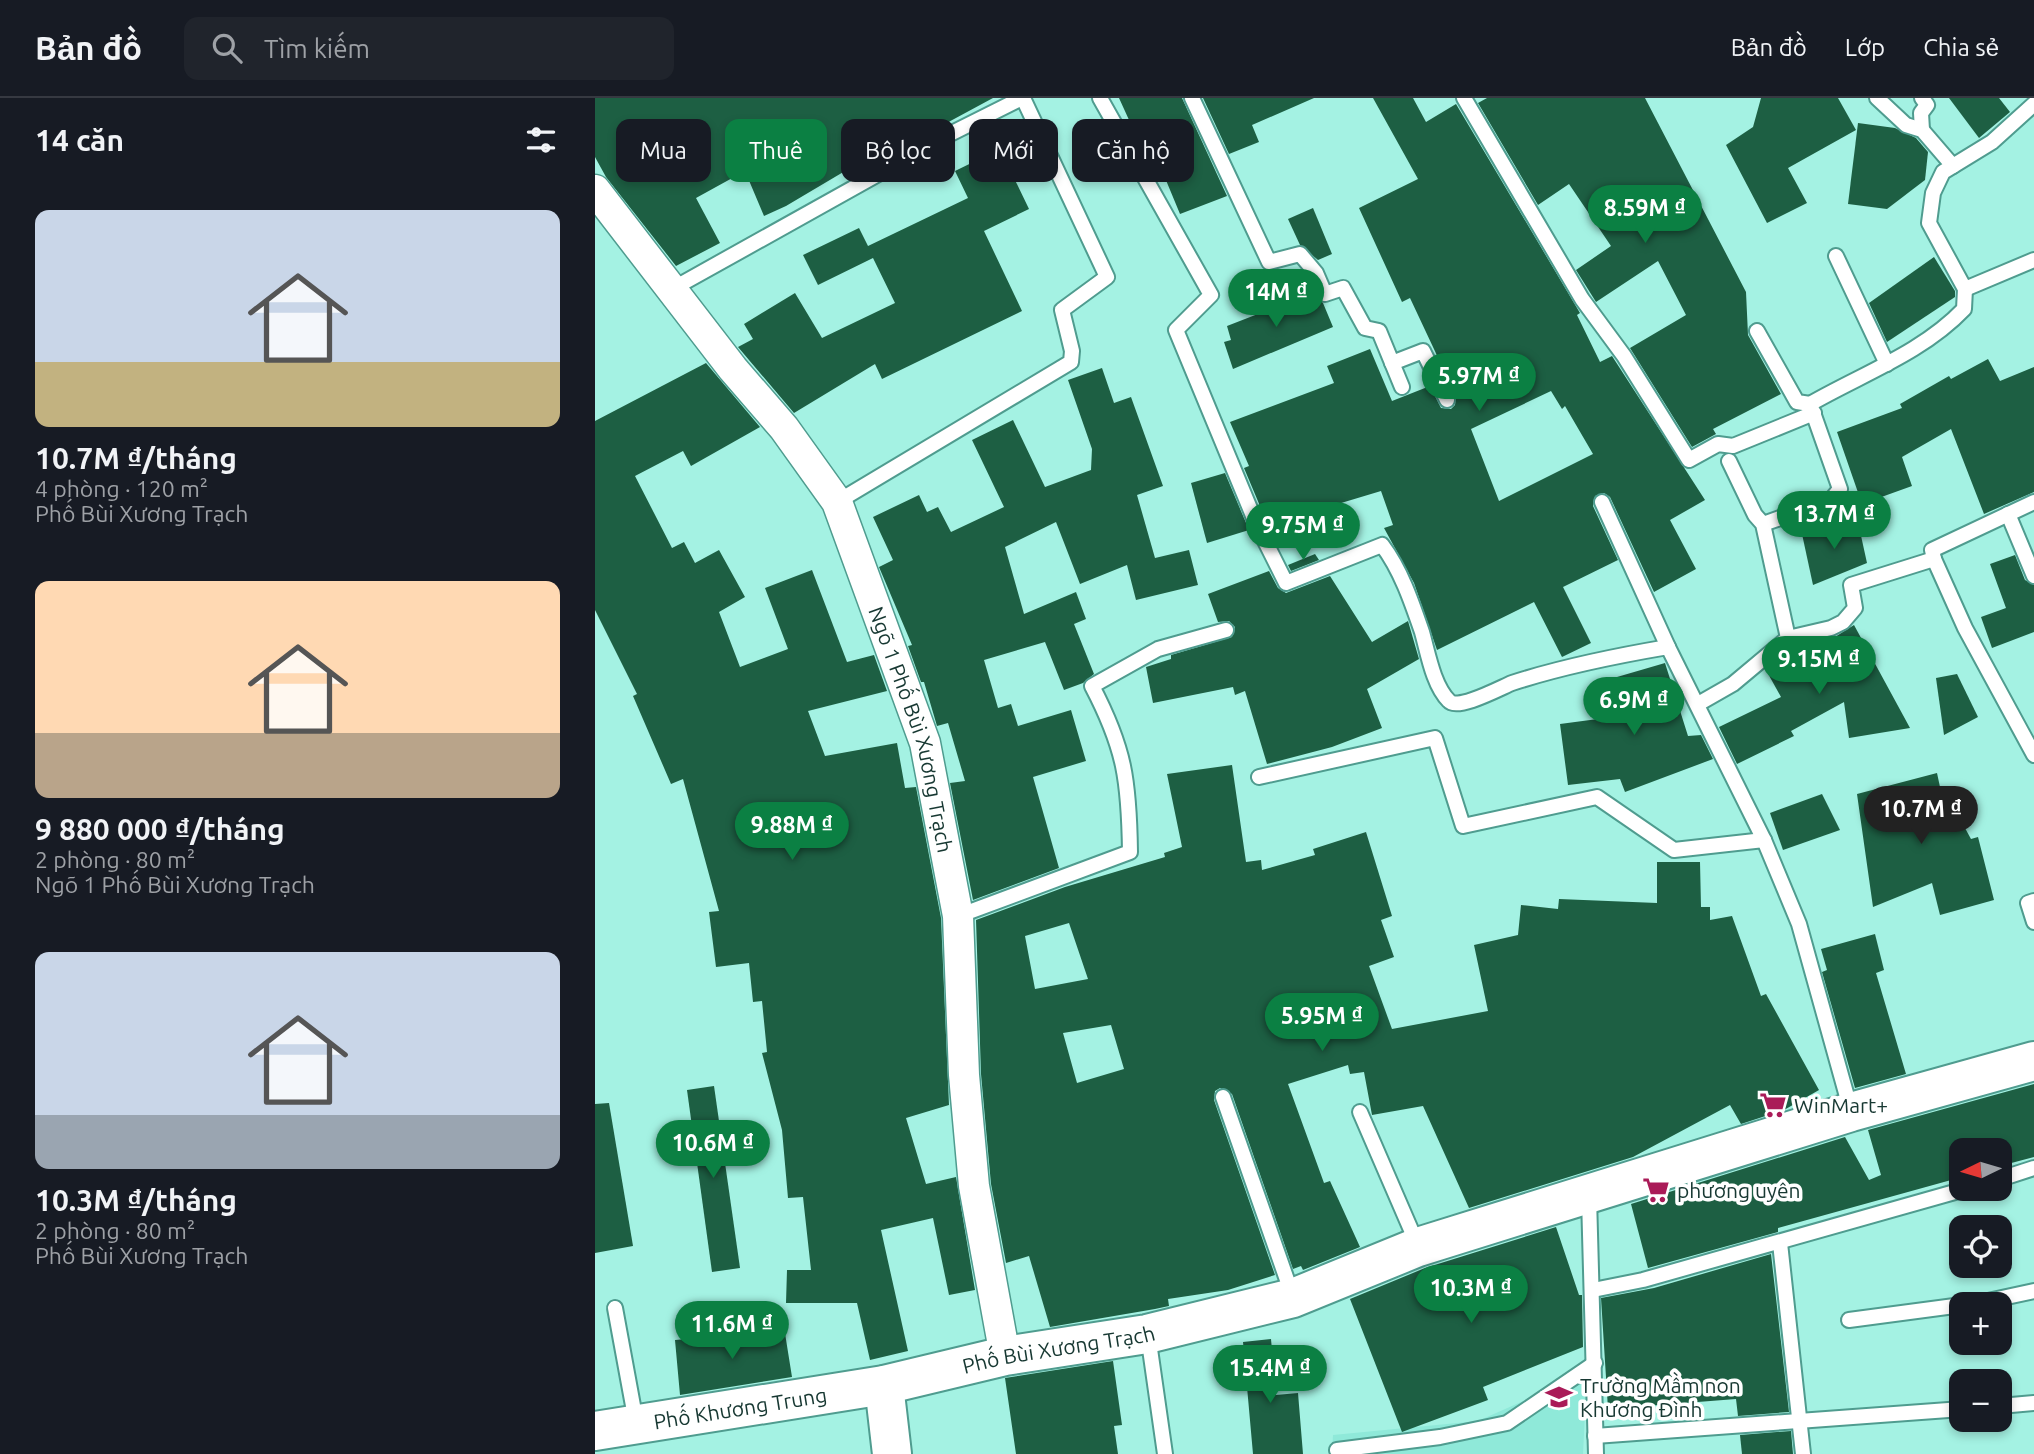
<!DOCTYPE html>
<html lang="vi">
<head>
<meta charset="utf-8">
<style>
  body { margin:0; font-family:Ubuntu,sans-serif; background:#20242c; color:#f1f3f6; height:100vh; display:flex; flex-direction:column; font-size:26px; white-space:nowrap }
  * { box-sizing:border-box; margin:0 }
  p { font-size:23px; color:#9ea1a6 }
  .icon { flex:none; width:38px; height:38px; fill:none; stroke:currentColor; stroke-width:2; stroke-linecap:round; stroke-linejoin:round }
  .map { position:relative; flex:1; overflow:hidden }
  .side { display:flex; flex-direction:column; background:#171b24; width:595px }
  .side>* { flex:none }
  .guide { position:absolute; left:21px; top:21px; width:665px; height:63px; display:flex; gap:14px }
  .needle { width:46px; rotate:265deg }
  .tools { position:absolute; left:1354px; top:1040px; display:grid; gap:14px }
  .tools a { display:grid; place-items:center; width:63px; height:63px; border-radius:14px; background:#171b24; box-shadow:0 4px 10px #0003; font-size:35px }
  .price { position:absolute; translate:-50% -60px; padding:0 16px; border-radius:24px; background:#0b8043; color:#fff; font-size:23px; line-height:46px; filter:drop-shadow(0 2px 4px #0008) }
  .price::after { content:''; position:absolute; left:50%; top:42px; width:21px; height:16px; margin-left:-10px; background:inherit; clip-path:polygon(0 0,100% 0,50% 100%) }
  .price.on { background:#222; color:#fff }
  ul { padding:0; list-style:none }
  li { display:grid; align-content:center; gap:14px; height:371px; padding:0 35px }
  li span { display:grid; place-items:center; height:217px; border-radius:14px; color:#555 }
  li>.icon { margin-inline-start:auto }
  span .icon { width:126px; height:126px; fill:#fffc; stroke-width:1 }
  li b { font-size:30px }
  h2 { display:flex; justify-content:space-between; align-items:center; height:84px; padding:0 35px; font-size:30px }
  .chip { padding:0 24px; border-radius:14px; background:#171b24; box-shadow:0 4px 10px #0003; font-size:24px; line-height:63px }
  .chip.on { background:#0b8043; color:#fff }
  header { display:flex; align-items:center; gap:42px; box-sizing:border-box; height:98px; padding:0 35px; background:#171b24; border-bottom:2px solid #363941 }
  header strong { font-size:33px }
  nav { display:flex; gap:38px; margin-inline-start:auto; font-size:24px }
  .search { width:490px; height:63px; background:#20242c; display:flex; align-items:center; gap:18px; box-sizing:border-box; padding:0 24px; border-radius:14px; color:#9ea1a6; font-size:26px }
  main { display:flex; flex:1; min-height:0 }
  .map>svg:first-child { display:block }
</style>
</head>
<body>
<header>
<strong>Bản đồ</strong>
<div class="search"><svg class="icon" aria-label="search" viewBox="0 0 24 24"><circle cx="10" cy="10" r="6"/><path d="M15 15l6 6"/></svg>Tìm kiếm</div>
<nav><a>Bản đồ</a><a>Lớp</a><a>Chia sẻ</a></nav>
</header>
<main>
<section class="side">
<h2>14 căn<svg class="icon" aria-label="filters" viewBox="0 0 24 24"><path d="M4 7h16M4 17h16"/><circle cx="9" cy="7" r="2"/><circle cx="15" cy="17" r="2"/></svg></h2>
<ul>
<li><span style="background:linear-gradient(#c9d6e8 70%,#c2b280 0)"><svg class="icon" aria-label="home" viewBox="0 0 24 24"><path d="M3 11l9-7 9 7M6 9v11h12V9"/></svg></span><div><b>10.7M ₫/tháng</b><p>4 phòng · 120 m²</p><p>Phố Bùi Xương Trạch</p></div></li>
<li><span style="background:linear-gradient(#ffd9b3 70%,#b9a48a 0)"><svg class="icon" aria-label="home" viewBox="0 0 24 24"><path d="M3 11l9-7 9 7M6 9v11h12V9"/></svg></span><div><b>9 880 000 ₫/tháng</b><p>2 phòng · 80 m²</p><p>Ngõ 1 Phố Bùi Xương Trạch</p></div></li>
<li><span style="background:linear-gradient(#c9d6e8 75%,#9aa5b1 0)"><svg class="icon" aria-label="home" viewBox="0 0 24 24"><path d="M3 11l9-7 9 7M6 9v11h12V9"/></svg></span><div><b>10.3M ₫/tháng</b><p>2 phòng · 80 m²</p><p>Phố Bùi Xương Trạch</p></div></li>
</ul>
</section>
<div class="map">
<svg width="1439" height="1356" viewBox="0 0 1439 1356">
  <rect width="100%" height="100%" fill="#a4f2e3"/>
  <!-- built -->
  <polygon fill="#8fe9d9" points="992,1275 988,1356 737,1356 738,1337 883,1323"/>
  <!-- building -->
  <g fill="#1d5f43" fill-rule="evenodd">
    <polygon points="0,0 398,0 335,34 332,30 307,45 304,41 191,108 169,118 150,73 101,100 125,145 81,168 11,79 0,59"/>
    <polygon points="524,0 587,0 632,98 585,116 568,75 560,79"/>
    <polygon points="608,0 719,0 657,27 664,44 634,56"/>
    <path d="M778,0H818L831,24L861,6L985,215L982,217L1005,264L1017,258L1110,402L1075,422L1101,471L1059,494L1015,399L1009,395L1000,398L998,408L1023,462L968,489L996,545L967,559L939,504L842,552L819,485L789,430L798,427L786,393L673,427L649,370L654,368L635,324L739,285L732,268L775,251L797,303L835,288L846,310L856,311L860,307L861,298L815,200L807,204L764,110L823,81ZM956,293L967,311L970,308L998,356L904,403L876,331Z"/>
    <polygon points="892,0 1050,0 1151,194 1153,237 1186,296 1118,331 1121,336 1097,349 1035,250 1091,217 1063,163 1001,204 981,172 1016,148 974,86 943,107 883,5"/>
    <polygon points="1166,0 1243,0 1261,32 1193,70 1212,105 1172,125 1131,47 1158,29"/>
    <polygon points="1354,0 1404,0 1415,14 1384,40"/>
    <polygon points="1263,25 1300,30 1321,40 1333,54 1330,82 1292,111 1253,106"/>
    <polygon points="405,51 434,111 389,133 427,213 287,281 280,266 199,315 143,249 158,241 149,226 200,195 227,240 300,205 278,160 223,187 208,157 264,130 273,148 373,100 360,73"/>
    <polygon points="718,110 737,156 723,162 705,147 693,121"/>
    <polygon points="1339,159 1360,193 1360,199 1292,244 1274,205"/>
    <polygon points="719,194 728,205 738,229 638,271 629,244 636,242 632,228"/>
    <polygon points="1393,261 1405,283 1439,269 1439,394 1389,416 1356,331 1307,359 1317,388 1267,406 1242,334 1307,310 1305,306 1354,278 1356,281"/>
    <polygon points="111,265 165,329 96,368 88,353 40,378 77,450 89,444 100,465 124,452 150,499 124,514 145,569 193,551 170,490 217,472 252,564 279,557 292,593 213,613 230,658 302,645 310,690 321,689 346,820 354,1007 311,1020 331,1086 361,1079 380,1192 354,1197 338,1120 286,1132 313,1253 275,1262 262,1205 191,1205 192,1172 216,1172 208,1099 193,1100 187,1032 167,955 172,954 167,903 158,904 154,865 121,869 114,814 124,813 88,681 76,686 38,598 42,596 0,512 0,323"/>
    <polygon points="507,270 519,305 536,299 568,388 542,397 560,460 594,452 603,487 541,502 532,467 485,486 461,424 410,449 429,516 481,494 491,521 479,526 499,576 488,585 469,592 450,544 389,562 403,610 416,606 423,628 476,612 491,663 438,679 464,770 378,802 355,685 370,683 353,625 342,628 329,584 326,584 313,548 317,547 284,469 298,462 278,419 324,397 332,414 343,409 356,434 409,409 377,342 418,322 450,389 496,372 497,351 473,282"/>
    <polygon points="630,375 654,432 612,445 596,385"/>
    <polygon points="1263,424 1272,465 1218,487 1207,436"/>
    <polygon points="720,456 724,462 696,473 693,467"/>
    <polygon points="1420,457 1430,482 1439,487 1439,534 1397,550 1386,519 1411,510 1395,466"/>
    <polygon points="674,473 683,490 691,495 735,478 777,544 813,523 824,561 772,591 787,630 737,649 672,666 650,593 640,597 638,589 558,605 551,569 576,561 576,557 637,539 640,529 634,523 623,524 613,496"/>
    <polygon points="1259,527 1315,630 1254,640 1249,604 1196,633 1199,638 1142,666 1124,629 1186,599 1171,572 1217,544 1240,539"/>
    <polygon points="1070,565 1093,638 1106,637 1118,661 1030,694 1025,681 973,687 965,626 1033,617 1022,579"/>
    <polygon points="1362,576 1383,619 1349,637 1341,580"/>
    <path d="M637,667L651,764L666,762L667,772L720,757L718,751L771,734L797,818L786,822L799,859L774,868L797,931L893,913L879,847L923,837L926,807L963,811L964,801L1062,805V764H1105L1106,809H1115V822L1137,818L1166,898L1171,896L1224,992L1189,1012L1146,1026L1135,1007L1038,1059L874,1110L828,1008L777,1017L769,974L755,976L753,967L693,986L729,1085L735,1083L765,1149L708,1172L706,1168L698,1171L637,996L625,990L620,993L619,1002L680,1177L633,1192L573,1201L574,1208L560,1211L455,1229L434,1158L411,1165L396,1086L386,976L381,822L470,789L570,759L569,755L587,749L572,676ZM474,825L493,881L440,891L430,838ZM516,927L529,971L482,985L468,935Z"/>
    <polygon points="1342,675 1348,703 1354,701 1376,741 1383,739 1399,802 1345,817 1337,785 1278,809 1262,696"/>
    <polygon points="1227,696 1245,732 1188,752 1175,715"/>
    <polygon points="1280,836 1289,872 1281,875 1311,976 1260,990 1227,874 1232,872 1226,851"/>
    <polygon points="1439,986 1439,1059 1405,1068 1405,1052 1367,1052 1367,1079 1183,1130 1183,1134 1053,1170 1036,1106 1250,1039 1274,1082 1286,1077 1273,1032"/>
    <polygon points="119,988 145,1170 117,1174 92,992"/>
    <polygon points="14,1005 38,1148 0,1155 0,1006"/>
    <polygon points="961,1129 984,1197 987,1197 988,1249 888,1289 893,1302 807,1334 755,1201 830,1170"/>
    <polygon points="1176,1156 1194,1314 1143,1318 1141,1301 1013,1311 1006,1200 1059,1190"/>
    <polygon points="189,1229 197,1279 85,1297 80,1242 128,1238 128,1241"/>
    <polygon points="676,1241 681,1297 703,1295 708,1356 658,1356 648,1244"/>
    <polygon points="518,1263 527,1327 519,1328 523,1356 421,1356 410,1280"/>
    <polygon points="1196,1333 1198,1356 1147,1356 1145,1337"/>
  </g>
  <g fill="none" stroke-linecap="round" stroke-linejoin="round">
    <defs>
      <g id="lane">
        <path d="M505,0L616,197L581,232L661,425L691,485L787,447C806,472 817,505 827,534C833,555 838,587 854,603C862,613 905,590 917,585C969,568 1020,558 1073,549L1169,742L1204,826L1256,1013"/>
        <polyline points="597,0 674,164 705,156 721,175 730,196 748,190 770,230 784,233 807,289"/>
        <polyline points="869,0 987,201 1029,258 1094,362 1123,346 1138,348 1219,315"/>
        <polyline points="1282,0 1311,27 1327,32 1358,68"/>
        <polyline points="1327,32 1326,15 1332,7 1327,0"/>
        <polyline points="1241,158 1292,266"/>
        <polyline points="79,190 355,36 427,0"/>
        <polyline points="1370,191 1439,162"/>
        <polyline points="1162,233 1202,304 1215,306"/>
        <polyline points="797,265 828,253 852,302"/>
        <polyline points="242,404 476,264 477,253 467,212 512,179 428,0"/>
        <polyline points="1007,404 1073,549"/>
        <polyline points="1413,416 1439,478"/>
        <path d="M1168,426L1236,402L1245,391L1215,306C1267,276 1327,255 1369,211L1370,191L1334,125L1338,95L1348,74L1397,44L1439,6"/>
        <polyline points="1339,461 1370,530 1439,657"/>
        <polyline points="1193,540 1236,530 1248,524 1260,510 1256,487 1339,461 1337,452 1439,404"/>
        <polyline points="1103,606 1138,586 1193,540 1168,426 1160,417 1134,363"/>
        <polyline points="664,679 840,640 868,728 1002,699 1079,752 1169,742"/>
        <polyline points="1439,803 1433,805 1439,824"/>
        <path d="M363,818L535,754C534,683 530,651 497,588L563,551L631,532"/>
        <polyline points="628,999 698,1199"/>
        <polyline points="765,1014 823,1148"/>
        <polyline points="1405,1081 1439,1070"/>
        <polyline points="994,1099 1001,1356"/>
        <polyline points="1185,1145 1208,1356"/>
        <polyline points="998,1192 1048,1182 1374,1090"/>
        <polyline points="1379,1206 1439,1193"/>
        <polyline points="20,1210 41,1324"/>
        <polyline points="1254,1222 1367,1207"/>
        <polyline points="553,1237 570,1356"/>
        <polyline points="1405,1308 1439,1305"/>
        <polyline points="1000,1338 1367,1311"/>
        <polyline points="742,1352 845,1339 912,1325 1000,1265"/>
      </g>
      <g id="street">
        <path id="s1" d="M0,92L138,271L189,330L242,404L330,645L363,818L369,977L379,1088L410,1258"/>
      </g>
      <g id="secondary">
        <polyline points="289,1287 297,1356"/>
        <path id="s2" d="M0,1333L289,1287L410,1258L552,1236L698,1200L823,1149L1256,1014L1439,963"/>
      </g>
    </defs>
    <!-- lane casing -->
    <use href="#lane" stroke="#4f9c8f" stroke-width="18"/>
    <!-- street casing -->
    <use href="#street" stroke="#4f9c8f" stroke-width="33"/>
    <!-- secondary casing -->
    <use href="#secondary" stroke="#4f9c8f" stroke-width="42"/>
    <!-- lane -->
    <use href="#lane" stroke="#fff" stroke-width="14"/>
    <!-- street -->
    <use href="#street" stroke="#fff" stroke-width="30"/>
    <!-- secondary -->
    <use href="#secondary" stroke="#fff" stroke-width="38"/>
  </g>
  <!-- icons -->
  <defs>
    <symbol id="supermarket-bare" viewBox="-9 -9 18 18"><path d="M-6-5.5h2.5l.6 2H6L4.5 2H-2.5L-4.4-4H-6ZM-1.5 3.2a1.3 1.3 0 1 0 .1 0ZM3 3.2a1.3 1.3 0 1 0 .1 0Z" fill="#aa1b58" stroke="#fff" stroke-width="2.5" paint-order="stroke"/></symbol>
    <symbol id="school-bare" viewBox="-9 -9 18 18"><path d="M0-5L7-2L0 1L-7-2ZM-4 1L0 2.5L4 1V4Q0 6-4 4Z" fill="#aa1b58" stroke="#fff" stroke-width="2.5" paint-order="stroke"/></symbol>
  </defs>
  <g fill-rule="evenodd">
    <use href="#supermarket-bare" x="1159" y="988" width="38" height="38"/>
    <use href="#supermarket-bare" x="1042" y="1073" width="38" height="38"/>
    <use href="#school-bare" x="945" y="1280" width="38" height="38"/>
  </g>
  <g text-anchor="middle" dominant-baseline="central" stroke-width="7" stroke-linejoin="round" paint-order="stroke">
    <!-- street labels -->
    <g font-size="21" fill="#173832" stroke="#fff">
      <text stroke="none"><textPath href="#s1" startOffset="635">Ngõ 1 Phố Bùi Xương Trạch</textPath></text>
      <text stroke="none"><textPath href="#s2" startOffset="471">Phố Bùi Xương Trạch</textPath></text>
      <text stroke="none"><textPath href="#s2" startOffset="147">Phố Khương Trung</textPath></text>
    </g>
    <!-- poi labels -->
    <g font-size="21" fill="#173832" stroke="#fff" text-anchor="start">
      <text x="1199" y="1007">WinMart+</text>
      <text x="1082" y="1092">phương uyên</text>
      <text x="985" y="1287">Trường Mầm non<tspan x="985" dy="24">Khương Đình</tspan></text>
    </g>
  </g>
</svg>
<div class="tools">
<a><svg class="needle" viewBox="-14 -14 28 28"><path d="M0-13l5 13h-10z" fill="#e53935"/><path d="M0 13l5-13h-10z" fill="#9ea1a6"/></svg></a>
<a><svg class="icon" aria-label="locate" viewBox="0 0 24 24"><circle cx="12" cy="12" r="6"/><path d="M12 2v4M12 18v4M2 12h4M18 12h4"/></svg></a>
<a>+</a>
<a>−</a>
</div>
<b class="price" style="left:1050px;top:147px">8.59M ₫</b>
<b class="price" style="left:681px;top:231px">14M ₫</b>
<b class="price" style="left:884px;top:315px">5.97M ₫</b>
<b class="price" style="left:1239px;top:453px">13.7M ₫</b>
<b class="price" style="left:708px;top:464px">9.75M ₫</b>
<b class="price" style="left:1224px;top:598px">9.15M ₫</b>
<b class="price" style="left:1039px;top:639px">6.9M ₫</b>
<b class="price on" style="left:1326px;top:748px">10.7M ₫</b>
<b class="price" style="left:197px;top:764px">9.88M ₫</b>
<b class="price" style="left:727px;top:955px">5.95M ₫</b>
<b class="price" style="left:118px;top:1082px">10.6M ₫</b>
<b class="price" style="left:876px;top:1227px">10.3M ₫</b>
<b class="price" style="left:137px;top:1263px">11.6M ₫</b>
<b class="price" style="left:675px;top:1307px">15.4M ₫</b>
<div class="guide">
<a class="chip">Mua</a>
<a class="chip on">Thuê</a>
<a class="chip">Bộ lọc</a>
<a class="chip">Mới</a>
<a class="chip">Căn hộ</a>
</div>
</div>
</main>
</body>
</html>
